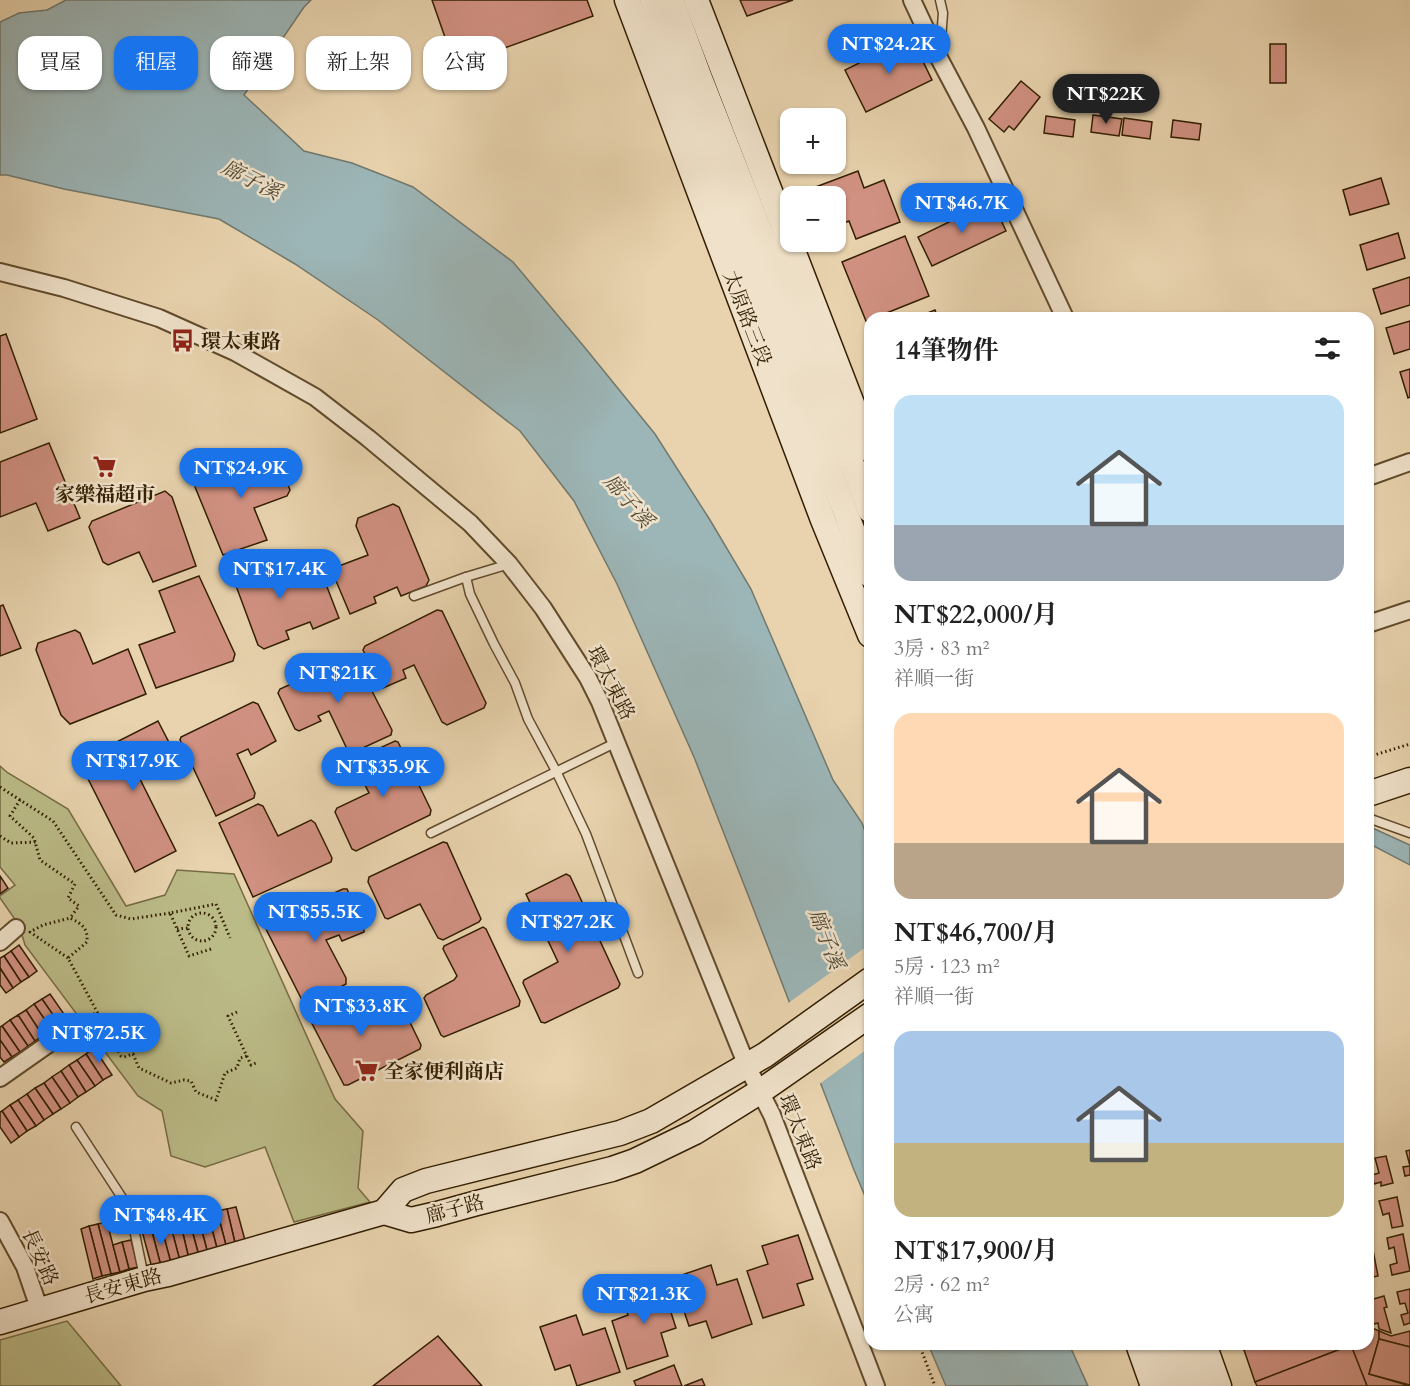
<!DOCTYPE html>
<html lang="zh-TW">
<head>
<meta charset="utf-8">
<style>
  body { margin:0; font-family:Cardo,"Noto Serif TC",serif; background:#f6f6f6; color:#222; height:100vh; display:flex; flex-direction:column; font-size:22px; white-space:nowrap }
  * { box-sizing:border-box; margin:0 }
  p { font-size:20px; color:#767676 }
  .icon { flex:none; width:33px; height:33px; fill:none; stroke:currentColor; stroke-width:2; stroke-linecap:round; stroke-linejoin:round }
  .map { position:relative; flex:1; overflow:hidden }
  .drawer { position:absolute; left:864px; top:312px; width:510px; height:1038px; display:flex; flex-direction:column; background:#fff; border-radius:18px; box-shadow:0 2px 4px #0004 }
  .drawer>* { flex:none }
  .hud { position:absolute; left:18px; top:36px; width:570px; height:54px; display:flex; gap:12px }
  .controls { position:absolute; left:780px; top:108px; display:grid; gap:12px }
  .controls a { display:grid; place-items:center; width:66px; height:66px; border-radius:12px; background:#fff; box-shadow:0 2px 4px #0004; font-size:30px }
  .price { position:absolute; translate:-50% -51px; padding:0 14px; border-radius:21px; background:#1a73e8; color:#fff; font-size:20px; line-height:39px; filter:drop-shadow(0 2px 3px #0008) }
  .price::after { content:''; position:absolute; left:50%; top:36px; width:18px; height:14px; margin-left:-9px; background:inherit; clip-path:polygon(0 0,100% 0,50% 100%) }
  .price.active { background:#222; color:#fff }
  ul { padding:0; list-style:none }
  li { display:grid; align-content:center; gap:12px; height:318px; padding:0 30px }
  li span { display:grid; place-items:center; height:186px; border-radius:18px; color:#555 }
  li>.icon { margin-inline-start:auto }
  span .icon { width:108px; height:108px; fill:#fffc; stroke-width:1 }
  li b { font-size:26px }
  h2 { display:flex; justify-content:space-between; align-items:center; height:72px; padding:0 30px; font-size:26px }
  .tag { padding:0 21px; border-radius:18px; background:#fff; box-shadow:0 2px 4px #0004; font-size:21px; line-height:54px }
  .tag.active { background:#1a73e8; color:#fff }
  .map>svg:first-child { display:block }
</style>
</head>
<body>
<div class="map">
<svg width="1410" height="1386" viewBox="0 0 1410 1386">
  <rect width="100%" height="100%" fill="#e8d3ae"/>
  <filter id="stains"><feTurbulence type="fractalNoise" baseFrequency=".00333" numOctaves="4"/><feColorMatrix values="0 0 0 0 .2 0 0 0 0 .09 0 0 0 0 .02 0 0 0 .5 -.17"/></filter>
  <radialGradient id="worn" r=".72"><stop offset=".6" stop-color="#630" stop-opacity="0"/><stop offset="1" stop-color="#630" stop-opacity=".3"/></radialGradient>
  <!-- green -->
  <g fill="#bbbb87" stroke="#766c44" stroke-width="1.5">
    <polygon points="0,766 8,773 68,809 126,906 165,895 177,870 234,874 335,1099 363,1131 358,1188 370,1202 294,1222 265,1147 205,1167 171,1156 162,1111 138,1096 25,945 19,925 0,898 0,896 15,885 0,867"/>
    <polygon points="67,1321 121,1386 0,1386 0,1340"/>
  </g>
  <!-- water -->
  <g fill="#9cb5b6" stroke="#72796d" stroke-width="1.5">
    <polygon points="66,0 311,0 304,7 244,95 304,151 352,163 413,187 513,262 586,349 655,434 710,520 751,589 833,780 862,823 870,845 870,1208 854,1170 750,900 694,757 617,584 574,501 520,431 378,320 295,264 219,219 64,189 7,175 0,175 0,22 19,13 47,10"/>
    <polygon points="1368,826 1410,845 1410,865 1368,843"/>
    <polygon points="928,1344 1069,1344 1088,1386 946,1386"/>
  </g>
  <!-- pier -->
  <polygon fill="#e8d3ae" points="870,944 870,1047 818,1085 787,1004"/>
  <!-- building -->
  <g fill="#d19182" stroke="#321e00" stroke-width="1.5">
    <polygon points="432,0 587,0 593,16 455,66"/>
    <polygon points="740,0 793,0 747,16"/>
    <polygon points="911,37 932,80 866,112 845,70"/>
    <rect x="1270" y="44" width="16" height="39"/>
    <polygon points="1021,81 1040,97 1014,130 1009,126 1004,132 989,119"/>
    <polygon points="1093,115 1122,119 1119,136 1091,132"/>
    <polygon points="1046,116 1075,120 1073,137 1044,133"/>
    <polygon points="1124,118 1152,122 1150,139 1122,135"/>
    <polygon points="1173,120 1201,124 1199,140 1171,137"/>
    <polygon points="858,171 864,188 884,180 900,222 856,239 849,221 836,226 836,196 816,196 813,188"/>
    <polygon points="1381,178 1389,204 1350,215 1343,190"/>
    <polygon points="992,201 1006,231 932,266 918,237"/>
    <polygon points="1398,233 1405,258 1367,270 1360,245"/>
    <polygon points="905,236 929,296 874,318 870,318 870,320 866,321 842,262"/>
    <polygon points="1410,277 1410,305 1381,314 1373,289"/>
    <polygon points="935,310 938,318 915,318"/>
    <polygon points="1410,321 1410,349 1394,354 1386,328"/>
    <polygon points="6,334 37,419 0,433 0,336"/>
    <polygon points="1410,369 1410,397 1408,398 1400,372"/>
    <polygon points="49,443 80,518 48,531 36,503 0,517 0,462"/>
    <polygon points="270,450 275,451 290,490 287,496 254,508 267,540 223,555 195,487 197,478"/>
    <polygon points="165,491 172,497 196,566 153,582 139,552 108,565 103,562 89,527 92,521"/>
    <polygon points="393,504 399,507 429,580 426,586 401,596 397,587 374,597 376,603 350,614 331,569 368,555 356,526 358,518"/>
    <polygon points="265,552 266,557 274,553 286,587 322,574 339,618 313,629 310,622 286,631 289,639 264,649 258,645 229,567"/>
    <polygon points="199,576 235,654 233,661 156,688 139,645 175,632 159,591"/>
    <polygon points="3,605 21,648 0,656 0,606"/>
    <polygon points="437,610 442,611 486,703 484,708 447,725 442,722 414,665 403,670 406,678 383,688 363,650 365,646"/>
    <polygon points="75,630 80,633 93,664 128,649 146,694 70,724 61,715 36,650 38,643"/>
    <polygon points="352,656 355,658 392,730 391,735 354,752 348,751 329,711 318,716 321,721 299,731 295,729 278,693 280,689"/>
    <polygon points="253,702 258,704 276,741 251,755 248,749 237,754 255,793 254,798 216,816 180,740 181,737"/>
    <polygon points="158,721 179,762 154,774 150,767 137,773 176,851 135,872 79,761"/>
    <polygon points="395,741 398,742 431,810 430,815 356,851 352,849 335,812 337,808 369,793 354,763 358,758"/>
    <polygon points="258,804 263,806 278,836 311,820 315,823 332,858 331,862 253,897 219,823"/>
    <polygon points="443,842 447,843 481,919 479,922 443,940 438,938 420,904 388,919 385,918 368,882 369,877"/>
    <polygon points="566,874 570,876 620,984 618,988 545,1023 541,1022 523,983 524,980 558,962 526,894"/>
    <polygon points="0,876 8,888 0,894"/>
    <polygon points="343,889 347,889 364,928 364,932 342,941 339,935 326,940 346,978 346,984 305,1006 266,929 266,923"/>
    <polygon points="483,927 486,929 520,1001 519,1006 444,1037 441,1035 424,998 426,995 454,980 457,976 443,949 444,946"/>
    <polygon points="19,945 37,971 29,977 11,951"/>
    <polygon points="11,951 29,977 21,982 4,956"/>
    <polygon points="4,956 21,982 13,988 0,968 0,958"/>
    <polygon points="0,968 13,988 6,993 0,985"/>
    <polygon points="348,991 351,992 368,1022 400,1008 404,1010 421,1045 420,1049 348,1085 344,1085 307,1014 308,1010"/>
    <polygon points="50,994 68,1020 60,1025 42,999"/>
    <polygon points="42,999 60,1025 52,1030 34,1004"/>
    <polygon points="34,1004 52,1030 43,1036 26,1010"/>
    <polygon points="26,1010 43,1036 35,1041 18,1015"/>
    <polygon points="18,1015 35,1041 28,1046 10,1020"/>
    <polygon points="10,1020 28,1046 20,1052 2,1026"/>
    <polygon points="2,1026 20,1052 12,1057 0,1040 0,1027"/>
    <polygon points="0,1040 12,1057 4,1062 0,1057"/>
    <polygon points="94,1048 112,1075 103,1080 86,1054"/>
    <polygon points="86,1054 103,1080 95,1086 77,1060"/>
    <polygon points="77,1060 95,1086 86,1092 69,1065"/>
    <polygon points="69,1065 86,1092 78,1097 61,1071"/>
    <polygon points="61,1071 78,1097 70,1103 52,1077"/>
    <polygon points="52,1077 70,1103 61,1109 44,1083"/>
    <polygon points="44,1083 61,1109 53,1114 35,1088"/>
    <polygon points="35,1088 53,1114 44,1120 27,1094"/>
    <polygon points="27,1094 44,1120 36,1126 18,1100"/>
    <polygon points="18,1100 36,1126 27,1131 10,1105"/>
    <polygon points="10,1105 27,1131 19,1137 2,1111"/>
    <polygon points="2,1111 19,1137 11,1143 0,1127 0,1112"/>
    <polygon points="1410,1150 1410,1175 1405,1176 1403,1167 1410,1166 1406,1151"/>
    <polygon points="1386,1156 1393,1183 1381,1186 1381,1182 1374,1184 1372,1175 1379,1173 1375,1158"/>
    <polygon points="1397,1197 1403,1226 1392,1228 1389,1213 1383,1215 1379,1201"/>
    <polygon points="236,1207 246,1244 236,1247 227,1209"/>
    <polygon points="227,1209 236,1247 227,1249 217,1211"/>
    <polygon points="217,1211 227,1249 218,1252 208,1214"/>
    <polygon points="208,1214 218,1252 208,1254 198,1216"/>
    <polygon points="198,1216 208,1254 199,1256 189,1219"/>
    <polygon points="189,1219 199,1256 189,1259 180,1221"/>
    <polygon points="180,1221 189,1259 180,1261 170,1223"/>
    <polygon points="107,1222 120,1272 111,1274 98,1224"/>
    <polygon points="170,1223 180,1261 171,1263 161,1226"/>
    <polygon points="98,1224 111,1274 102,1276 89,1226"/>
    <polygon points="89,1226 102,1276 93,1279 81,1229"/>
    <polygon points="161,1226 171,1263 161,1266 151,1228"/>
    <polygon points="151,1228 161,1266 152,1268 142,1231"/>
    <polygon points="1403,1234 1410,1271 1392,1275 1390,1265 1397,1263 1394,1247 1389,1249 1387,1238"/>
    <polygon points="798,1235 813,1279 797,1284 804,1305 763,1318 747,1271 768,1264 762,1246"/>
    <polygon points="131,1240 138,1267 129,1269 122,1242"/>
    <polygon points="1371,1240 1378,1276 1368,1278 1368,1241"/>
    <polygon points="122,1242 129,1269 120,1272 113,1245"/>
    <polygon points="711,1265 717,1285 737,1279 752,1324 712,1338 706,1321 689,1326 673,1278"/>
    <polygon points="661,1281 676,1328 661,1333 668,1356 627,1369 612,1321 628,1315 621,1294"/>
    <polygon points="1410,1289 1410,1323 1404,1325 1401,1315 1408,1313 1405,1303 1400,1304 1397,1292"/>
    <polygon points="1384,1296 1387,1307 1384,1308 1391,1333 1379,1329 1378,1323 1374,1324 1370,1311 1373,1310 1370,1300"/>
    <polygon points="576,1315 583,1335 605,1328 620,1372 577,1386 570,1365 555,1370 540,1327"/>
    <polygon points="1368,1326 1379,1331 1379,1339 1369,1374 1410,1386 1367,1386 1350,1344 1368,1344"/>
    <polygon points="1379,1331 1391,1336 1410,1331 1410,1347 1379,1339"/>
    <polygon points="438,1336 482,1386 373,1386"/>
    <polygon points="1379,1339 1410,1347 1410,1385 1369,1374"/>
    <polygon points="1241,1344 1260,1344 1244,1350"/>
    <polygon points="1260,1344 1350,1344 1351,1345 1255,1382 1244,1350"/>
    <polygon points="1351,1345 1367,1386 1257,1386 1255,1382"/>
    <polygon points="674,1365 682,1386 636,1386 634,1381"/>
    <polygon points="702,1379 705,1386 684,1386"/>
  </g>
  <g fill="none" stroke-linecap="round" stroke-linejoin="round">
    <defs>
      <g id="lane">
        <polyline points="940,53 943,13 940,0"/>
        <polyline points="509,564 466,577 470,594 494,644 515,683 528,719 556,771 586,834 638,973"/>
        <polyline points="414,596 466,577"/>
        <polyline points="1368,818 1410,833"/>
        <polyline points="431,833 617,742"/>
        <polyline points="76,1127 130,1210 144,1277"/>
      </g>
      <g id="street">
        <polyline points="912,0 939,58 976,128 1065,318"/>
        <polyline points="0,272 64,288 159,318 235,352 315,397 368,438 470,523 509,564 543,608 588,678 600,702 747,1066 772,1115 876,1386"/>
        <polyline points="1368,477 1410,462"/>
        <polyline points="1368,624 1410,610"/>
        <polyline points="0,942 16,928"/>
        <polyline points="0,1078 74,1026"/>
        <polyline points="0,1221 25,1267 40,1311"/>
      </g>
      <g id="secondary">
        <polyline points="627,0 823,520 870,635"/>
        <polyline points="652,0 829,470 870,575"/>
        <polyline points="671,0 699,76 870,510"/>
        <polyline points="696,0 870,450"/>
        <polyline points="1368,794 1410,780"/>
        <polyline points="384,1212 403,1190 426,1181 620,1133 651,1121 765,1055 870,980"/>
        <polyline points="384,1212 411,1220 437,1214 477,1203 612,1169 635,1161 695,1132 761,1091 870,1015"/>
        <polyline points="0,1322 144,1279 168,1274 384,1212"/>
        <polyline points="1138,1344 1153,1386"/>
        <polyline points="1161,1344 1177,1386"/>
        <polyline points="1183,1344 1198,1386"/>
        <polyline points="1204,1344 1219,1386"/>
      </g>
    </defs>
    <!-- lane casing -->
    <use href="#lane" stroke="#604b2c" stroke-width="11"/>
    <!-- street casing -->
    <use href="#street" stroke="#604b2c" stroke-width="20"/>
    <!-- secondary casing -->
    <use href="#secondary" stroke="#321e00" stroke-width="27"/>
    <!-- path -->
    <g stroke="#321e00" stroke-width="3" stroke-dasharray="1.5 3" stroke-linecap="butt">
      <polyline points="1368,757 1410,744"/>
      <polyline points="0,787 20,800"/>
      <polyline points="0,836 11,843 36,842"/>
      <path d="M170,913L131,919L116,915L53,821L20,800L10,816L34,838L40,860L75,884L68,898L79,906L70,918C82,924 88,928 87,942L68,958L121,1056L124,1057L133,1054L139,1068L171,1083L184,1080L191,1081L196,1092L216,1100L225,1073L237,1068L240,1058L247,1056"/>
      <circle cx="202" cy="927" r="14"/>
      <polyline points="177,929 188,928"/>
      <polyline points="211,949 189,956 170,913 216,904 230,938"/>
      <polyline points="68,958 30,932 43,925 70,918"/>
      <polyline points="237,1012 228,1016 251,1065 258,1062"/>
      <polyline points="86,1019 97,1012"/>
      <polyline points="919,1344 935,1386"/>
    </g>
    <!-- lane -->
    <use href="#lane" stroke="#f0e2ca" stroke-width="8"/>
    <!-- street -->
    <use href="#street" stroke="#f0e2ca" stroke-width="16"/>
    <!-- secondary -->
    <use href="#secondary" stroke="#f0e2ca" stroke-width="24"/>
  </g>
  <!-- icons -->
  <defs>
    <symbol id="bus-bare" viewBox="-9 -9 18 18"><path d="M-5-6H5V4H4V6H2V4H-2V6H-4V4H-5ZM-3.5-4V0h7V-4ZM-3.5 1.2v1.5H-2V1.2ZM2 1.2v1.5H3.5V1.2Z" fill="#8f2418" stroke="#f0e2ca" stroke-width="2.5" paint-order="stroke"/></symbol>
    <symbol id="supermarket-bare" viewBox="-9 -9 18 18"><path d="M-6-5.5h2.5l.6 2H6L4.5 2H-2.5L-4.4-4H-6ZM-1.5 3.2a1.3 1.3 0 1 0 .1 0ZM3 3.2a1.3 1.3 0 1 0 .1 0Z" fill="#8f2418" stroke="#f0e2ca" stroke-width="2.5" paint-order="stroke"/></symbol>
  </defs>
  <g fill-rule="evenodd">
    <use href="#bus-bare" x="166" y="324" width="33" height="33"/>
    <use href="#supermarket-bare" x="88" y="450" width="33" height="33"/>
    <use href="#supermarket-bare" x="350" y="1054" width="33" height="33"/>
  </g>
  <g text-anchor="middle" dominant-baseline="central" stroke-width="5" stroke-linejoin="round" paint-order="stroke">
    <!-- street labels -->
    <g font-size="20" fill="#321e00" stroke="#f0e2ca">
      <text transform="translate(747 318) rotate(69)">太原路三段</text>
      <text transform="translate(611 683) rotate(63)">環太東路</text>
      <text transform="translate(800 1132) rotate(68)">環太東路</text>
      <text transform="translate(455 1209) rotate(-15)">廍子路</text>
      <text transform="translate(40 1257) rotate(66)">長安路</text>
      <text transform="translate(123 1286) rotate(-16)">長安東路</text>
    </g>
    <!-- poi labels -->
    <g font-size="20" font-weight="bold" fill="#321e00" stroke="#f0e2ca" text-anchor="start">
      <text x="201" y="341">環太東路</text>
      <text x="105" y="494" text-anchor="middle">家樂福超市</text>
      <text x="384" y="1071">全家便利商店</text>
    </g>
    <!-- water labels -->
    <g font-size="21" font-style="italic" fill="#524b37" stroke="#f0e2ca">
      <text transform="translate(251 180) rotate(27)">廍子溪</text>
      <text transform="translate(628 501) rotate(49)">廍子溪</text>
      <text transform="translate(826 939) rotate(69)">廍子溪</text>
    </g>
  </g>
  <rect width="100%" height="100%" filter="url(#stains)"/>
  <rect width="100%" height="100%" fill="url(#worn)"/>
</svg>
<div class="controls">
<a>+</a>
<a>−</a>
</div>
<b class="price" style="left:889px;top:75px">NT$24.2K</b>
<b class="price active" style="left:1106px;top:125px">NT$22K</b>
<b class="price" style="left:962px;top:234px">NT$46.7K</b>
<b class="price" style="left:241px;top:499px">NT$24.9K</b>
<b class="price" style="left:280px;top:600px">NT$17.4K</b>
<b class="price" style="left:338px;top:704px">NT$21K</b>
<b class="price" style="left:133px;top:792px">NT$17.9K</b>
<b class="price" style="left:383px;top:798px">NT$35.9K</b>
<b class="price" style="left:315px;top:943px">NT$55.5K</b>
<b class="price" style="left:568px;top:953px">NT$27.2K</b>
<b class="price" style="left:361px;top:1037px">NT$33.8K</b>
<b class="price" style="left:99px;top:1064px">NT$72.5K</b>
<b class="price" style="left:161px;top:1246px">NT$48.4K</b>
<b class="price" style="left:644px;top:1325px">NT$21.3K</b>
<div class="hud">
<a class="tag">買屋</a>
<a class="tag active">租屋</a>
<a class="tag">篩選</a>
<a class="tag">新上架</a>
<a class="tag">公寓</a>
</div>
<section class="drawer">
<h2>14筆物件<svg class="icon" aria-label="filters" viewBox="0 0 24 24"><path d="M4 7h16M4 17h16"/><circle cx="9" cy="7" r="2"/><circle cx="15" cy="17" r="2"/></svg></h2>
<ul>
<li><span style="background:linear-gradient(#bfe0f5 70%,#9aa5b1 0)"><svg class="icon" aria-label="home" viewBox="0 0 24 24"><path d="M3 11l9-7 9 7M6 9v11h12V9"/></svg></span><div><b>NT$22,000/月</b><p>3房 · 83 m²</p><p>祥順一街</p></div></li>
<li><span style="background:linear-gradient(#ffd9b3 70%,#b9a48a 0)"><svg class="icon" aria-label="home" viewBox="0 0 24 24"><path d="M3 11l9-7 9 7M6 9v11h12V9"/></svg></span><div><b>NT$46,700/月</b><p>5房 · 123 m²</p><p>祥順一街</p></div></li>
<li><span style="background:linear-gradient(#a9c7e8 60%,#c2b280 0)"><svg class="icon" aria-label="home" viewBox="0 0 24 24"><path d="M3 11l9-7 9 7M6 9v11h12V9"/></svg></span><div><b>NT$17,900/月</b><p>2房 · 62 m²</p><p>公寓</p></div></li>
</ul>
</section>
</div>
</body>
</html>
